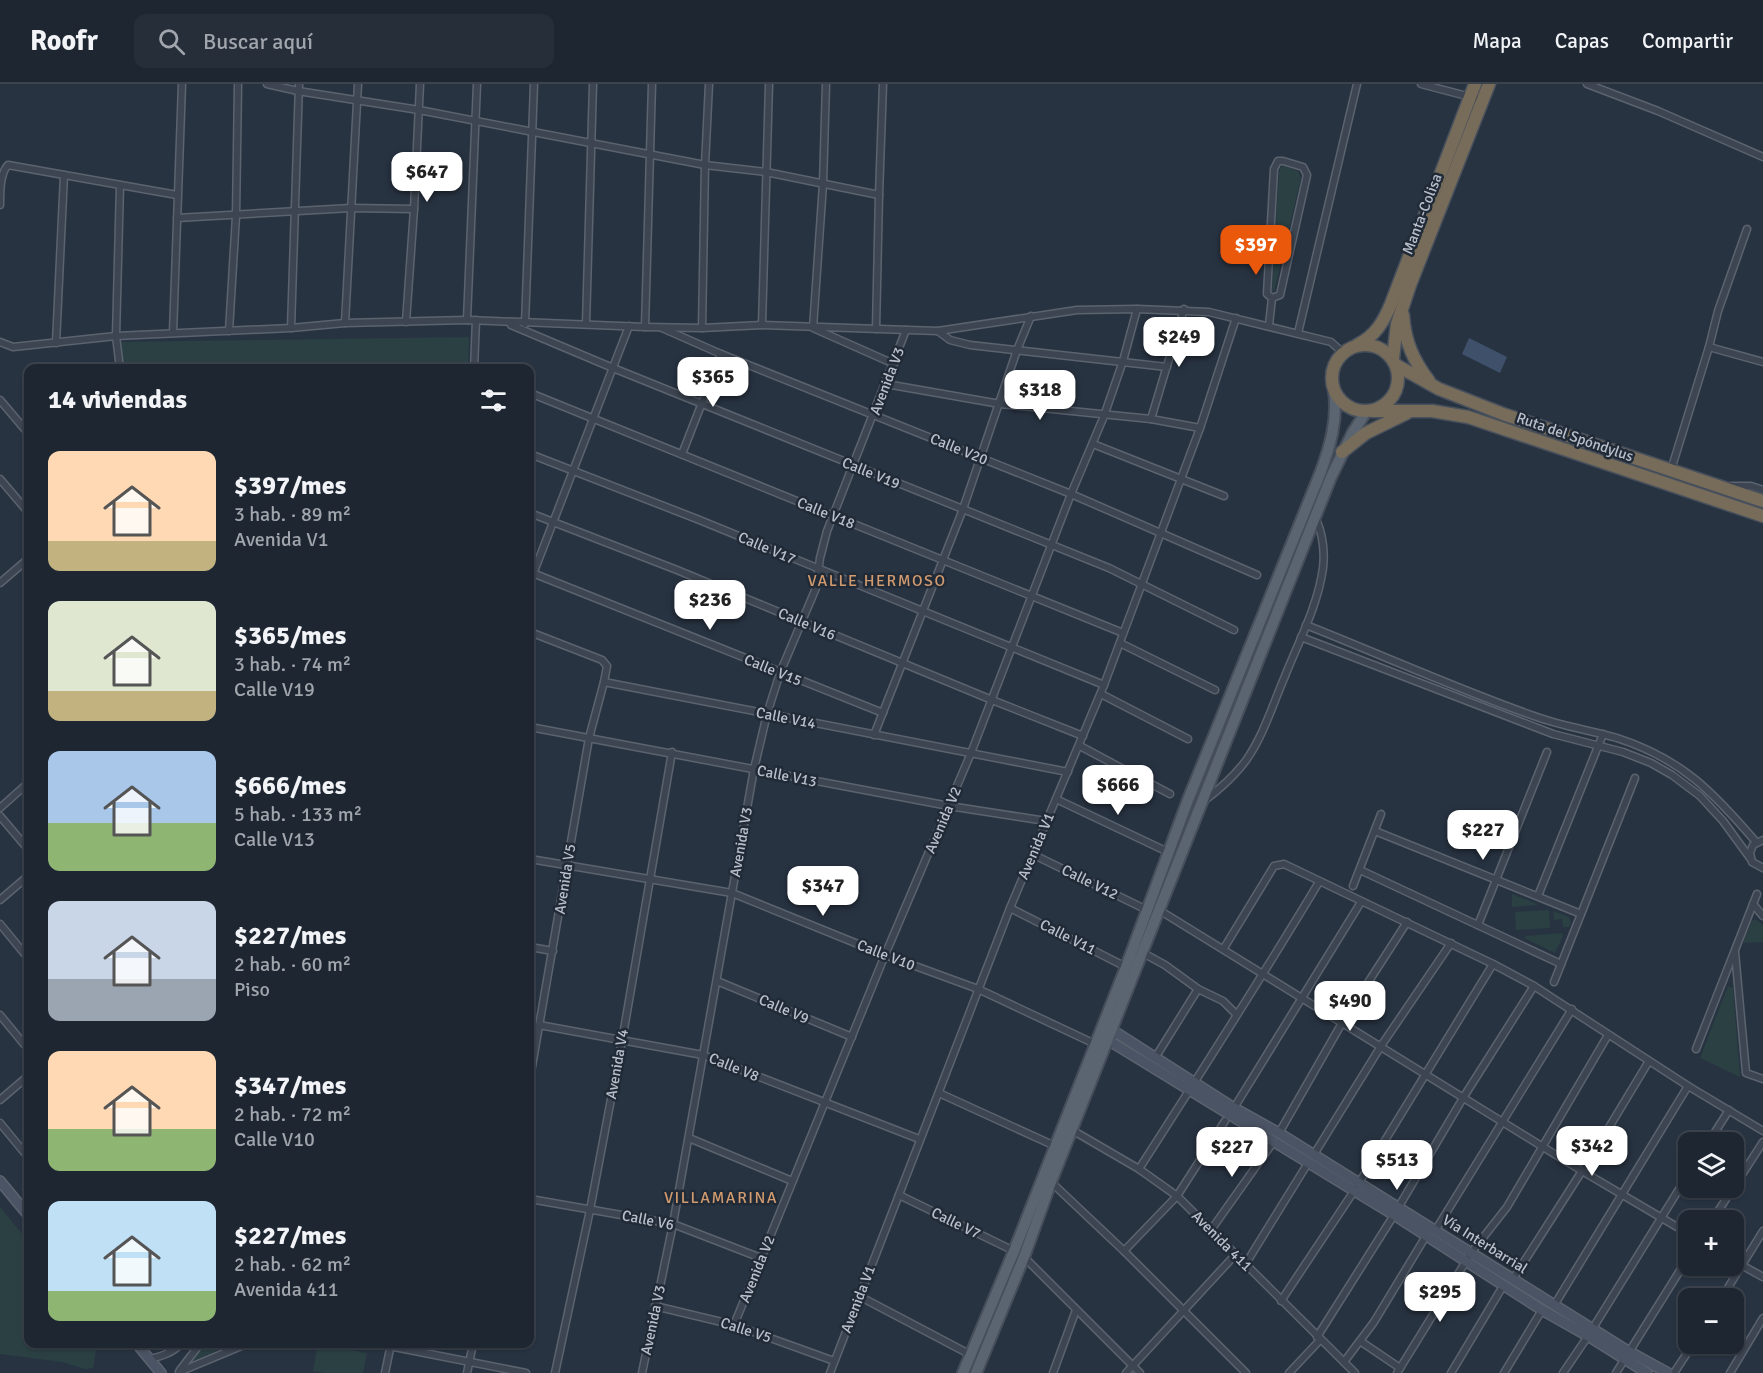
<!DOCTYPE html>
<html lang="es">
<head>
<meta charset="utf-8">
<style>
  body { margin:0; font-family:Signika,sans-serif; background:#262e3a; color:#f1f3f6; height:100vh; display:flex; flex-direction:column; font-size:22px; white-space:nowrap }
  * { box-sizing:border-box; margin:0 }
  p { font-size:20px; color:#a1a5ac }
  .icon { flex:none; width:33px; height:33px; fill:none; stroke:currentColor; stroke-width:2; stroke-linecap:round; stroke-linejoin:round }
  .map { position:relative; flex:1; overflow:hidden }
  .drawer { position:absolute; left:24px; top:280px; width:510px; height:984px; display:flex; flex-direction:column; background:#1e2632; border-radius:12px; box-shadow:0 2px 4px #0004,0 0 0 2px #3c434d }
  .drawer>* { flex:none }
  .controls { position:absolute; left:1678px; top:1048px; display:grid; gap:12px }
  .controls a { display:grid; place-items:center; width:66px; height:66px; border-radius:12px; background:#1e2632; box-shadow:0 2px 4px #0004,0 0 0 2px #3c434d; font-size:30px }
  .price { position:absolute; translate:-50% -51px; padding:0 14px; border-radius:12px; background:#fff; color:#222; font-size:20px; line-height:39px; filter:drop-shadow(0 2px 3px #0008) }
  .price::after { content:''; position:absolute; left:50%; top:36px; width:18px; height:14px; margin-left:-9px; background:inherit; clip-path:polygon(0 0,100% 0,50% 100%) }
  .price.active { background:#ea580c; color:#fff }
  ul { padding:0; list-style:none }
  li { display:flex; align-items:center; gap:18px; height:150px; padding:0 24px }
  li span { display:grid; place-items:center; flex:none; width:168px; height:120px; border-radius:12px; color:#555 }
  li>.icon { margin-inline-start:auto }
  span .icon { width:72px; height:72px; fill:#fffc; stroke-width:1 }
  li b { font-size:26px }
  h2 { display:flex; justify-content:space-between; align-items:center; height:72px; padding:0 24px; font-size:26px }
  header { display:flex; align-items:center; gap:36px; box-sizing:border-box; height:84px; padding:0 30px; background:#1e2632; border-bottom:2px solid #3c434d }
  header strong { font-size:28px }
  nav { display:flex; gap:33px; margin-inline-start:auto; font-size:21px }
  .search { width:420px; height:54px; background:#262e3a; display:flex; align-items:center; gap:15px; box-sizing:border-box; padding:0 21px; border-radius:12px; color:#a1a5ac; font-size:22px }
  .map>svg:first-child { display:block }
</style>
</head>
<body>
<header>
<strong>Roofr</strong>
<div class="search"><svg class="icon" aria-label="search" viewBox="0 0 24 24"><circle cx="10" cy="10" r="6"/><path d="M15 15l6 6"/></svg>Buscar aquí</div>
<nav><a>Mapa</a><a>Capas</a><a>Compartir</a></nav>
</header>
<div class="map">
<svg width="1763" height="1289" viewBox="0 0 1763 1289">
  <rect width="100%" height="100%" fill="#283342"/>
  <!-- green -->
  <g fill="#2a4043">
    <polygon points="1284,82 1298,87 1301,94 1274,208 1272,207 1279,88 1281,83"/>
    <polygon points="469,253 468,285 121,285 117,258"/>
    <polygon points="1512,810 1537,820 1538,821 1512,823"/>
    <polygon points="1549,826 1550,844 1516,846 1515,828"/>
    <polygon points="1553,827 1569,833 1571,838 1569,843 1563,843 1562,835 1554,836"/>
    <polygon points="1755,835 1763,841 1763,858 1743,859 1752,837"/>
    <polygon points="1562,849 1563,852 1555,869 1524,854 1526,852"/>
    <polygon points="1728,902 1733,904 1740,993 1700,974"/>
    <polygon points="0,1123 28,1157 28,1260 97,1260 93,1284 85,1285 62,1278 0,1270"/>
    <polygon points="205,1260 233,1260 190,1278"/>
    <polygon points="318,1260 367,1269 363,1289 324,1289 313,1287"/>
  </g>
  <!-- water -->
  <polygon fill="#3f506a" points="1469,254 1507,273 1500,289 1462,270"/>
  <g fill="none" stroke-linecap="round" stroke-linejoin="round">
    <defs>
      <g id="street">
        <polyline points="267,0 298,7 419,26 705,81 766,88 879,111 876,245"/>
        <polyline points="826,0 823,100 813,244 894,280"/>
        <polyline points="1421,0 1482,16"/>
        <polyline points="1587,0 1658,27 1763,73"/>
        <polygon points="1278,77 1283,77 1303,83 1307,91 1280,211 1272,214 1267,210 1274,85"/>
        <polyline points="879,111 883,0"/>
        <path d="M0,121C0,108 0,89 8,81L177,111"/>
        <polyline points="177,134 351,124 414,125"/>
        <polyline points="467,236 477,0"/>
        <polyline points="406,238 414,125 420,0"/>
        <polyline points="345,239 358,0"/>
        <polyline points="525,240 534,0"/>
        <polyline points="586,240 593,0"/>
        <polyline points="511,241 613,284 1109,484 1234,546"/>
        <polyline points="762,241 769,0"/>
        <polyline points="1269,241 1272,214"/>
        <polyline points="645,243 652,0"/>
        <polyline points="291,244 299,0"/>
        <polyline points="662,244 721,270 1071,410 1257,491"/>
        <polyline points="702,244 705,81 709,0"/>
        <polyline points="229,247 236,132 238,0"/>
        <polyline points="938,247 950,256 970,261 1167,283"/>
        <polyline points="173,249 182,0"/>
        <polyline points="1298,249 1357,0"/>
        <polyline points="0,258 13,263 116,252 291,244 345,239 467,236 645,243 702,244 762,241 938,247 1077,226 1137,225 1209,228 1331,258 1343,269"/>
        <polyline points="56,259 64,91"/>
        <polyline points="1709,263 1763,278"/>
        <polyline points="120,285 116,252 120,101"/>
        <polyline points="474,285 476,236"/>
        <polyline points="886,300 1000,320 1151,335 1200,344"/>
        <polyline points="530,309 1123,549"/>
        <polyline points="0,316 28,349"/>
        <polyline points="1151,335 1184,225"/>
        <polyline points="1093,360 1224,412"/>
        <polyline points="530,370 697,435 1104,601"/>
        <polyline points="682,370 721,270"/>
        <polyline points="1671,386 1709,263 1718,227 1747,145"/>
        <polyline points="0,395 28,428"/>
        <polyline points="1731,402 1751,402 1763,406"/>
        <polyline points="530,429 677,486 992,616 1083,652"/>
        <polyline points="530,488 883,629"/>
        <polyline points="530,498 629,242"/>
        <polyline points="0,499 28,475"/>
        <path d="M1306,541C1382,571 1457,605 1534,632C1561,642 1589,646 1617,654C1682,675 1713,708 1756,758"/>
        <polyline points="530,548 602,576 607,582 604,598 1068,688"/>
        <polyline points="1301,553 1553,650 1623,668 1651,679 1672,691 1700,712 1723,737 1750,774"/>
        <polyline points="1120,559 1215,606"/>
        <polyline points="1101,610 1188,655"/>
        <polyline points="530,643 949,722 1046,737"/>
        <polyline points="874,651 963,425 1017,266 1031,232"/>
        <polyline points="1080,662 1170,710"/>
        <polyline points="1056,715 1170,769"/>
        <path d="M1204,717C1221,704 1235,692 1247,675C1264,650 1273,620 1285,592C1299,557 1318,521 1323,484C1325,466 1323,451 1316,435"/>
        <polyline points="0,724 28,699"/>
        <polyline points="0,732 28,765"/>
        <polyline points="1375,747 1581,830"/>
        <polyline points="1763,756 1753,761 1750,769 1752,778 1763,784"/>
        <polyline points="1032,770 1147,826"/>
        <polyline points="530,775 732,809 885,871 978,905 1095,960"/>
        <polyline points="1360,786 1561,880"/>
        <polyline points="1353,802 1381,730"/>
        <polyline points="1538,812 1603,650"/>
        <polyline points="0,816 28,792"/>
        <polyline points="1753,820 1763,832"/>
        <polyline points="1010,824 1126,883"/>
        <polyline points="1159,826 1582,1087 1689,1150"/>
        <polyline points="0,840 28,874"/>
        <polyline points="1478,841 1547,668"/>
        <polyline points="530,863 553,867"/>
        <polyline points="1224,864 1274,782 1284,780 1493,880 1534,902 1688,1002 1763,1047"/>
        <polyline points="1735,868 1746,989 1763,995"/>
        <polyline points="1143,869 1165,881 1198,905 1223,917 1236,930"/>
        <polyline points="717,897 852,953"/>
        <polyline points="1554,898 1635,694"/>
        <polyline points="0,931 28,965"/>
        <polyline points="539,941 703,971 919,1055"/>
        <polyline points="1696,965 1757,810"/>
        <polyline points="1155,974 1198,905"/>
        <polyline points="530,994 589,654 604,598"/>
        <polyline points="939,1009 1055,1062"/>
        <polyline points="0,1016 28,992"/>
        <polyline points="1234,1024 1361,818"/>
        <polyline points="0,1039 28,1073"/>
        <polyline points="1072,1046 1139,1085 1177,1112 1355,1289"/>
        <polyline points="1279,1049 1342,939 1407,838"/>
        <polyline points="689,1054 792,1097"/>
        <polyline points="1708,1059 1729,1026"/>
        <polyline points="1313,1072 1381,962 1451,859"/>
        <path d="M1139,1085C1200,990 1261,895 1319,798"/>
        <polyline points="1051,1098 1124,1167 1177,1112 1225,1037"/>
        <polyline points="1734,1103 1763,1058"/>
        <polyline points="899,1111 1014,1167"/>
        <polyline points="530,1115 673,1140 761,1174"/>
        <polyline points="1398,1124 1463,1014 1534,902"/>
        <polyline points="1712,1137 1733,1104"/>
        <polyline points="1211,1146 1274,1057"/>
        <polyline points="1435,1147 1572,925"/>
        <polyline points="1124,1167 1246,1289"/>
        <polyline points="1024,1173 1140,1289"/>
        <polyline points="1734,1177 1763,1193"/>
        <polyline points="1245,1181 1308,1079"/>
        <polyline points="1513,1195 1596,1065 1649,977"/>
        <polyline points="859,1212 971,1271"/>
        <polyline points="1721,1215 1763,1147"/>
        <polyline points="1281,1217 1354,1107 1493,880"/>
        <polyline points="1555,1220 1688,1002"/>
        <polyline points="655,1222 734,1241 834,1277"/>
        <polyline points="734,1241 885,871 971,669 1071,410 1104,332 1123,277 1137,225"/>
        <polyline points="1593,1244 1689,1089"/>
        <polyline points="1317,1253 1394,1131"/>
        <polyline points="1360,1257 1400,1284"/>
        <polyline points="379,1260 526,1289"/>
        <path d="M150,1275C162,1272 172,1269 181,1260"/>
        <polyline points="1344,1278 1374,1238 1426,1152"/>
        <polyline points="180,1286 200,1260"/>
        <polyline points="179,1288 246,1260"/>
        <polyline points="385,1289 391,1260"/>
        <polyline points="467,1289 473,1260"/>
        <polyline points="555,1289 590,1126 622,957 672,668"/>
        <polyline points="642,1289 673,1140 754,685 767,630 780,589 816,504 820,474 827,447 906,246"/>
        <polyline points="830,1289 1010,824 1104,601 1200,344 1236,234"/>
        <polyline points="1053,1289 1076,1226"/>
        <polyline points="1126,1289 1235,1171"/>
        <polyline points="1289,1289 1320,1256"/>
        <polyline points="1397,1289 1471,1169 1507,1123 1608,951"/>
        <polyline points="1451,1289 1503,1202"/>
        <polyline points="1504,1289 1542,1226"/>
        <polyline points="1563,1289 1588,1252"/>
        <polyline points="1616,1289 1689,1172"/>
        <polyline points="1674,1289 1693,1260"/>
        <polyline points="1730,1289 1763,1234"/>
      </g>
      <g id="secondary">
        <polyline points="1106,942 1234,1024 1279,1049 1628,1267 1668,1289"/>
        <polyline points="1103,953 1394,1131 1542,1226 1588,1252 1647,1289"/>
        <polyline points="0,1097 28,1131"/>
        <polyline points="137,1260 161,1289"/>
      </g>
      <g id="primary">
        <path d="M963,1289L1014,1167L1126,883L1188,716L1320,390C1330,363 1338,336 1334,307"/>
        <polyline points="976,1289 1024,1173 1051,1098 1331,393 1353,348 1366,328"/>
      </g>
      <g id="highway">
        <path d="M1403,231C1405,258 1413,276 1429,297"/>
        <circle cx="1365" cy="294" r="33"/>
        <path d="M1357,261C1375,252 1383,239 1391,220L1475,0"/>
        <polyline points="1393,274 1397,240 1410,201 1489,0"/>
        <polyline points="1396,281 1439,305 1503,330 1763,417"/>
        <polyline points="1372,327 1432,327 1468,333 1763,432"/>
        <polyline points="1342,368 1366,349 1407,329"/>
      </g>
    </defs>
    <!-- street casing -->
    <use href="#street" stroke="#5b636f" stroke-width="9"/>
    <!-- secondary casing -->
    <use href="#secondary" stroke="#5b636f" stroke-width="12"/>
    <!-- primary casing -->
    <use href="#primary" stroke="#464e5b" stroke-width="14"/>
    <!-- highway casing -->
    <use href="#highway" stroke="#47505c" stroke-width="15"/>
    <!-- street -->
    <use href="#street" stroke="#3c4551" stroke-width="6"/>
    <!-- secondary -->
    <use href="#secondary" stroke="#4b5464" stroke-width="9"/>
    <!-- primary -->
    <use href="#primary" stroke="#5b6471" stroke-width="10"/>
    <!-- highway -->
    <use href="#highway" stroke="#776c5a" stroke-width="12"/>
  </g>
  <g text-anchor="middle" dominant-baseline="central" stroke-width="5" stroke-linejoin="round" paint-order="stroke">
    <!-- street labels -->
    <g font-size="15" fill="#bac0cb" stroke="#212a37">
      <text transform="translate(1422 130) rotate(-69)">Manta-Colisa</text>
      <text transform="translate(887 297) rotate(-69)">Avenida V3</text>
      <text transform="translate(1575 353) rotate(19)">Ruta del Spóndylus</text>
      <text transform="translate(959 365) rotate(22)">Calle V20</text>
      <text transform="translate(871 389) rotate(22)">Calle V19</text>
      <text transform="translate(826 429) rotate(22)">Calle V18</text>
      <text transform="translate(767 464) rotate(23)">Calle V17</text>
      <text transform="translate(807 540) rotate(23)">Calle V16</text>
      <text transform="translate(773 586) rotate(22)">Calle V15</text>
      <text transform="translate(786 634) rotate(11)">Calle V14</text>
      <text transform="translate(787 692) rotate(11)">Calle V13</text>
      <text transform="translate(943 736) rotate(-67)">Avenida V2</text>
      <text transform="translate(741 758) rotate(-80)">Avenida V3</text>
      <text transform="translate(1036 762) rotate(-67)">Avenida V1</text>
      <text transform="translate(565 795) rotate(-81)">Avenida V5</text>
      <text transform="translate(1090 798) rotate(26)">Calle V12</text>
      <text transform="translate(1068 853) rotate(27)">Calle V11</text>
      <text transform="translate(886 871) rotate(21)">Calle V10</text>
      <text transform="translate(784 925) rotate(23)">Calle V9</text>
      <text transform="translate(617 980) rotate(-80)">Avenida V4</text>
      <text transform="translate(734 983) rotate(22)">Calle V8</text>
      <text transform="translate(648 1136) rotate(11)">Calle V6</text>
      <text transform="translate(956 1139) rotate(26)">Calle V7</text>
      <text transform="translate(1222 1157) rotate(45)">Avenida 411</text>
      <text transform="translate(1485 1160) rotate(32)">Vía Interbarrial</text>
      <text transform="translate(757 1185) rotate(-68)">Avenida V2</text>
      <text transform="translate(858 1215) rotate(-69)">Avenida V1</text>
      <text transform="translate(653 1236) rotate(-78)">Avenida V3</text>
      <text transform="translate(746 1246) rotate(18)">Calle V5</text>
    </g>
    <!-- neighbourhood labels -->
    <g font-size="16" letter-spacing="1.5" fill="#d19b6f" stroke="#212a37">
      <text x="877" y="497">VALLE HERMOSO</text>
      <text x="721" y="1114">VILLAMARINA</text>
    </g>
  </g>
</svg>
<div class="controls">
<a><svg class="icon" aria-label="layers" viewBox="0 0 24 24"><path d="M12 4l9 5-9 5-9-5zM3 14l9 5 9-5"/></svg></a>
<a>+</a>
<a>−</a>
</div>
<b class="price" style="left:427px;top:119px">$647</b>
<b class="price active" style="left:1256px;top:192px">$397</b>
<b class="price" style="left:1179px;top:284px">$249</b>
<b class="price" style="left:713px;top:324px">$365</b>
<b class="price" style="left:1040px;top:337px">$318</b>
<b class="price" style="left:710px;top:547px">$236</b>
<b class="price" style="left:1118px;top:732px">$666</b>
<b class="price" style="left:1483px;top:777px">$227</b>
<b class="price" style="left:823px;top:833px">$347</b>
<b class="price" style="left:1350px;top:948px">$490</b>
<b class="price" style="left:1592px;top:1093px">$342</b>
<b class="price" style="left:1232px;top:1094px">$227</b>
<b class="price" style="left:1397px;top:1107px">$513</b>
<b class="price" style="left:1440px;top:1239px">$295</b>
<section class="drawer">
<h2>14 viviendas<svg class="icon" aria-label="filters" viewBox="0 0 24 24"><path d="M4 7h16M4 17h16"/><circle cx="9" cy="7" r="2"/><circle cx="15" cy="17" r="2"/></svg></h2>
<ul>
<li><span style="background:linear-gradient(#ffd9b3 75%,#c2b280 0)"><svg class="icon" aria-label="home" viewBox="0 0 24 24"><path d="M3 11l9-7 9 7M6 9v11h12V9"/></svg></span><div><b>$397/mes</b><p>3 hab. · 89 m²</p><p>Avenida V1</p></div></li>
<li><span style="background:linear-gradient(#dfe7d0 75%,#c2b280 0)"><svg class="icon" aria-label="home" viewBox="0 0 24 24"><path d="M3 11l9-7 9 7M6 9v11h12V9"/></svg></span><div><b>$365/mes</b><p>3 hab. · 74 m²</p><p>Calle V19</p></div></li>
<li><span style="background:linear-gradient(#a9c7e8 60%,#8fb573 0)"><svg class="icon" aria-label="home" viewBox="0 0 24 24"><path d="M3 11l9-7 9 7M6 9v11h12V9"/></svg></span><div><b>$666/mes</b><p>5 hab. · 133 m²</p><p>Calle V13</p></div></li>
<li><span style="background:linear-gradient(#c9d6e8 65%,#9aa5b1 0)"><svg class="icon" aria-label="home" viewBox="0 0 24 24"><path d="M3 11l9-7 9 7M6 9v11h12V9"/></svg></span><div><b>$227/mes</b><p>2 hab. · 60 m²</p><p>Piso</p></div></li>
<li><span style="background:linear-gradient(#ffd9b3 65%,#8fb573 0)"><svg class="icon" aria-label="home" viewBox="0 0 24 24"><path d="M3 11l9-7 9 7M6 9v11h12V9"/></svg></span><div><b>$347/mes</b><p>2 hab. · 72 m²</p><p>Calle V10</p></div></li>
<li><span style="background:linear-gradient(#bfe0f5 75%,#8fb573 0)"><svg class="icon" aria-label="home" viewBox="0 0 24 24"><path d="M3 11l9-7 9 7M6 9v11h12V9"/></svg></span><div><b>$227/mes</b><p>2 hab. · 62 m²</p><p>Avenida 411</p></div></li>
</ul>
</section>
</div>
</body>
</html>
